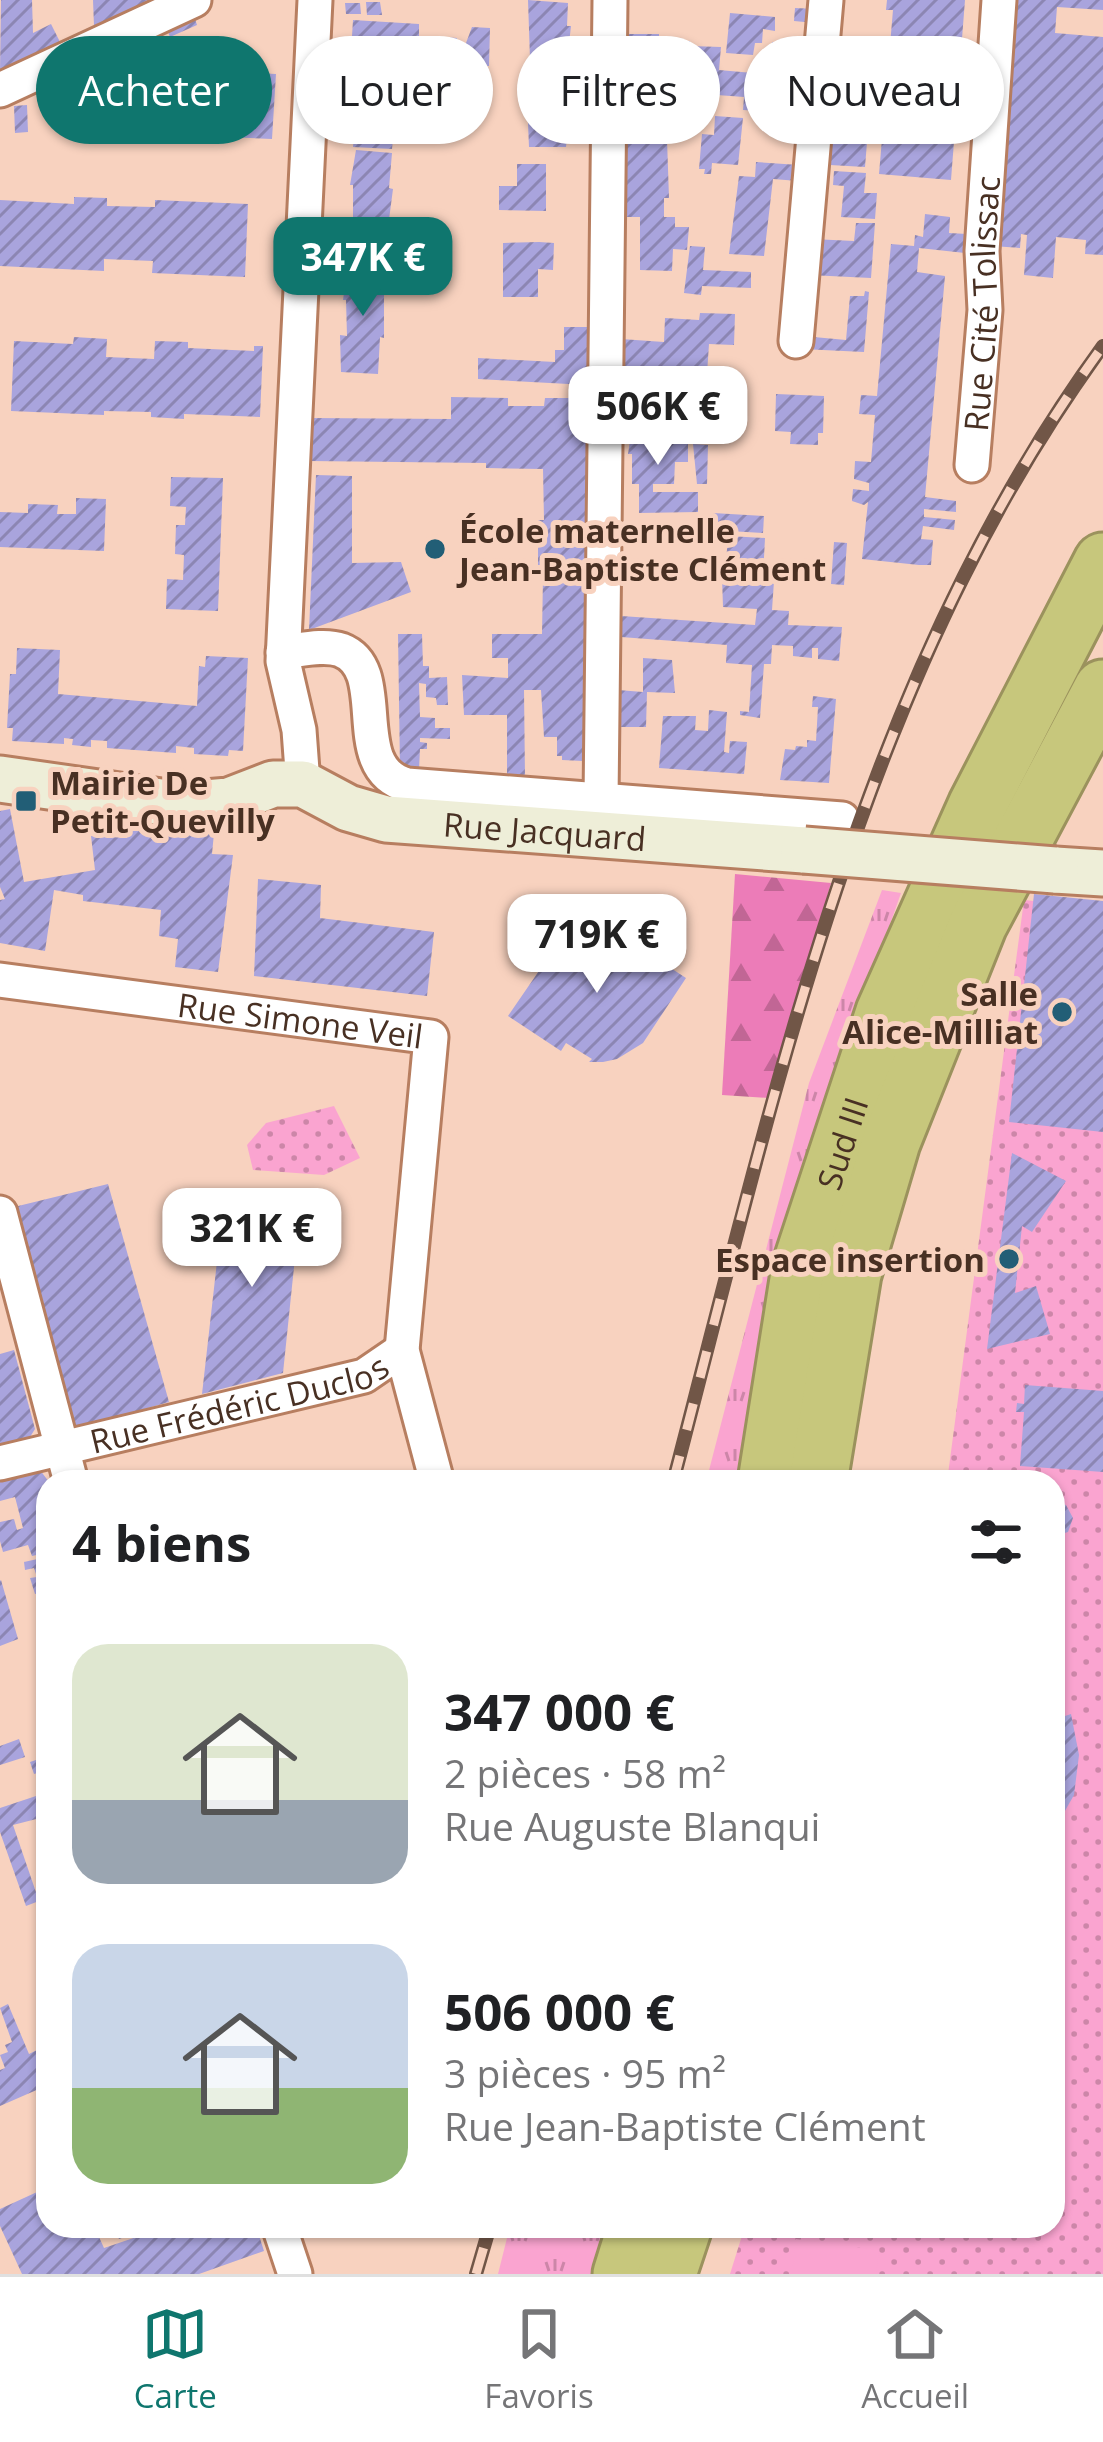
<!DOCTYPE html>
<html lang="fr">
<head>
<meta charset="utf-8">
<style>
  body { margin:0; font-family:"Open Sans",sans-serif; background:#f2f2f2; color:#202124; height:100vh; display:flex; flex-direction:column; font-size:45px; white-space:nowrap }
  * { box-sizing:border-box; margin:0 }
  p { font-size:39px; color:#757577 }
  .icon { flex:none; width:66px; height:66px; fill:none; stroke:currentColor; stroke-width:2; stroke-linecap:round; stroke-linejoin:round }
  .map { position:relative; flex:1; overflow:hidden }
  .side { position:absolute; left:36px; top:1470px; width:1029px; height:768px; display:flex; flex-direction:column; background:#fff; border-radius:36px; box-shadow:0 3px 9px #0004 }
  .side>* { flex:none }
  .top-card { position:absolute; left:36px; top:36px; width:1032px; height:108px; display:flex; gap:24px }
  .price { position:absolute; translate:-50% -102px; padding:0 27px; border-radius:24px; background:#fff; color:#222; font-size:39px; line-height:78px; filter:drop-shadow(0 3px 6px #0008) }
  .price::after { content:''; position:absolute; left:50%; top:72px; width:36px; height:27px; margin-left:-18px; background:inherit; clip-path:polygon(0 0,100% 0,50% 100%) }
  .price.current { background:#0f766e; color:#fff }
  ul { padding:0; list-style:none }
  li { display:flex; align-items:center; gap:36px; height:300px; padding:0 36px }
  li span { display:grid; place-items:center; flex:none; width:336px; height:240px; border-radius:36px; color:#555 }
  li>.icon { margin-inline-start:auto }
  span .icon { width:144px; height:144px; fill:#fffc; stroke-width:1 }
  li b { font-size:51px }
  h2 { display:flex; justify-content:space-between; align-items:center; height:144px; padding:0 36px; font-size:51px }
  .chip { padding:0 42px; border-radius:54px; background:#fff; box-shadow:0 3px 9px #0004; font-size:42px; line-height:108px }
  .chip.current { background:#0f766e; color:#fff }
  .tabs { display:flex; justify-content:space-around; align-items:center; height:168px; border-top:3px solid #e0e0e0; background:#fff; font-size:33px; color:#757577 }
  .tabs a { display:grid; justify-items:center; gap:6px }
  .tabs .current { color:#0f766e }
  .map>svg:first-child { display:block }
</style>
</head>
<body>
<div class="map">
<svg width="1103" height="2274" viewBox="0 0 1103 2274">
  <defs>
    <pattern id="grass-tufts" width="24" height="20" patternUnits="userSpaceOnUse" patternTransform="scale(3)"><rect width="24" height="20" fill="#faa4d0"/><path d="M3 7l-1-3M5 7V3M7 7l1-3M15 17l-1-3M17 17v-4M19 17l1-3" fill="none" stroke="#cc86a8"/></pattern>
    <pattern id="forest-firs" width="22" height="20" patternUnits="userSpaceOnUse" patternTransform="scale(3)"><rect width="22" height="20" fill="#ec7cb8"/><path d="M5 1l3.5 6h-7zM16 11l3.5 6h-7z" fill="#c16695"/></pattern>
    <pattern id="park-dots" width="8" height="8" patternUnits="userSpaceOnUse" patternTransform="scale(3)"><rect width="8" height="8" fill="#faa4d0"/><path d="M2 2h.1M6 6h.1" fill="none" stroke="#cc86a8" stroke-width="1.8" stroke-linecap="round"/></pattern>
    <pattern id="building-hatch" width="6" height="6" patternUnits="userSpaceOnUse" patternTransform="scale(3)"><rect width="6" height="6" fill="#a9a4dd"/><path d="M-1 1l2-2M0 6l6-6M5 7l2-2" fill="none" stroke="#8c86b3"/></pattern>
  </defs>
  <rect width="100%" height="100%" fill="#f8d2bf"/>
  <!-- grass -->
  <g fill="url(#grass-tufts)">
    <path d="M882,890L901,893C832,1089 766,1276 736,1482H706L809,1083Z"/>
    <polygon points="510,2226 609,2226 595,2274 498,2274"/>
  </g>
  <!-- forest -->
  <polygon fill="url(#forest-firs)" points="735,874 831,883 769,1098 722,1095"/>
  <!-- park -->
  <g fill="url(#park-dots)">
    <polygon points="1024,900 1103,908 1103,2274 730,2274 745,2226 1053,2226 1053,1482 947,1482"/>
    <polygon points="334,1106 360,1158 324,1175 253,1170 247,1145 266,1123"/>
  </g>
  <!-- pitch -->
  <polygon fill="#faa4d0" points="796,2239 879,2250 876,2274 792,2274"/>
  <!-- building -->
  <g fill="url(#building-hatch)">
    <polygon points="1,0 32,0 33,33 51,24 60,42 0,72"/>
    <polygon points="93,0 151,0 94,26"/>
    <polygon points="528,0 568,3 567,26 571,26 567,61 530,59"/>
    <polygon points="887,0 965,0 951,180 879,174 893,10 886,10"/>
    <polygon points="1008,0 1103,0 1103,10 1057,7 1055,33 1103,37 1103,255 1085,254 1086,240 1056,237 1053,278 1024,275 1027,235 1021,234 1020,248 992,246"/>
    <polygon points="366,2 380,2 382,15 367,15"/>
    <polygon points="345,3 360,3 361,14 346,14"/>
    <polygon points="795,8 816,9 815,23 794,21"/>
    <polygon points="730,13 775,17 775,31 763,29 762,43 755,43 753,55 726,53"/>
    <polygon points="194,16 197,25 170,37 167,29"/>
    <polygon points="353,20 419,24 419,49 441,50 443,37 457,38 456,51 463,51 472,27 490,28 489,66 449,64 448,75 433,75 434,63 418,63 418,57 385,56 386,43 370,43 371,37 352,36"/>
    <polygon points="625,34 659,34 659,46 678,46 679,41 690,41 690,46 721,47 719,70 764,74 760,111 743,110 744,97 717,95 718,83 695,82 696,73 666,72 666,93 680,94 680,116 644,118 644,138 667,139 669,198 664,198 664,217 675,217 675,227 689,227 687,250 673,249 672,271 640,270 640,217 623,217"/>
    <polygon points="772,42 794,44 793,57 771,55"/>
    <polygon points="111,52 119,66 183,69 183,60 217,62 216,71 276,74 272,139 54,130 51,81"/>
    <polygon points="770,58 807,61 806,75 769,72"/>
    <polygon points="838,63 869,66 867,85 836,83"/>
    <polygon points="360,68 400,70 392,149 353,147 355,124 361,110"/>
    <polygon points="526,76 563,76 565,112 570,112 566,147 529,147"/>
    <polygon points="27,105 28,132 15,133 14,106"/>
    <polygon points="715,116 743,118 738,165 712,163 711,174 704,174 705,169 699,169 702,134 714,135"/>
    <polygon points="833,127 868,130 865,167 830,165"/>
    <polygon points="356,150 392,153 389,188 393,189 384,258 344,255 346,233 353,221 353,185 350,185"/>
    <polygon points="756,162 799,165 798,181 773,179 764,256 729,254 739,176 755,177"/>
    <polygon points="517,164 546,164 546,211 499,210 499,186 517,186"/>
    <polygon points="834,171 866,173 864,193 877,193 875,219 841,217 844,186 833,185"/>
    <polygon points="74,197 107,198 107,206 155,207 155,200 248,204 245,277 152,273 153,261 104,259 104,271 0,266 0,200 74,204"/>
    <polygon points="925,214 950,217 949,233 967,234 965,253 919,248 917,272 945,276 925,497 956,501 956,512 924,509 924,517 955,520 954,530 923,526 921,539 933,540 931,565 919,565 862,559 868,502 864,505 852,501 853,489 869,491 869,483 854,479 855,461 871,462 875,415 859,414 861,395 877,396 891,244 914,246 915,235 923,237"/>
    <polygon points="856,223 875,223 871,278 809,275 812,239 854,241"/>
    <polygon points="539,242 554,243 553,270 538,269 538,297 503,297 503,243"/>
    <polygon points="690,246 705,247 703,270 751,272 751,288 702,286 701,295 684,293"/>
    <polygon points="348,264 384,267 384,338 380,337 378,374 341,372 340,335 347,336 346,300 343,300"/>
    <polygon points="865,291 869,292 864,352 802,349 803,336 846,340 850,296 864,296"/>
    <polygon points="700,313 735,314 734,345 709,344 707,374 663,371 662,379 641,377 642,369 621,366 621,339 664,342 665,318 699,320"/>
    <polygon points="564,327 588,327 587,385 478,379 478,358 555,362 555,350 564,350"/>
    <polygon points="74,337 107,339 106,357 154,359 155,341 188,342 188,348 254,351 254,346 263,346 260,417 184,414 184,419 151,417 151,412 104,411 104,415 11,411 14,341 73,344"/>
    <polygon points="776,394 824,396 823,433 818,433 818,445 790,444 791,432 775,431"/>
    <polygon points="451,397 508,398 508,406 544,406 545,398 588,398 583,761 562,760 562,756 557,756 557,737 544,737 541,690 524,690 525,777 507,776 507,715 464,715 462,675 508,678 508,658 492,658 492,634 542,634 543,577 538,577 538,520 544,520 543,469 486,468 486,463 309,461 310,418 451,419"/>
    <polygon points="633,420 670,420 670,444 688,444 688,462 675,462 674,484 653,484 653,492 698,492 698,512 639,513 639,484 632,484 632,454 628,454"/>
    <polygon points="693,444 708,445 707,484 697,484"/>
    <polygon points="316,475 352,476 352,563 401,562 411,592 309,630"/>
    <polygon points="171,477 223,478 218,611 166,609 167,579 183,580 184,555 175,554 176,525 185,525 186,507 170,506"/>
    <polygon points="76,498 106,499 104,551 0,547 0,512 28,513 28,504 58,505 57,514 76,514"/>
    <polygon points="713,513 764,516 763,533 712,530"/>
    <polygon points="728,536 765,538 763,577 725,575"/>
    <polygon points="834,542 847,543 844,585 831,584"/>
    <polygon points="722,577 774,581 772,610 789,611 788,625 842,627 839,661 818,659 818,648 812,648 812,658 793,656 793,646 772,645 771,664 764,664 760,718 740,715 740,711 749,712 752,665 726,663 727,645 621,637 621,616 755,625 757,609 723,607"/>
    <polygon points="398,634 422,634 423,666 429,666 429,678 447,677 448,705 437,705 436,698 426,697 426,684 419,683 420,717 435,718 435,728 450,728 450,739 420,738 420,742 427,743 427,749 420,749 419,770 400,768"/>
    <polygon points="17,648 60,650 58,694 197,706 199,666 205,667 206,656 248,658 243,751 229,750 228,756 194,754 194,748 176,746 176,753 107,748 107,741 91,740 91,747 72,745 73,739 64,738 64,744 12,741 13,728 7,728 10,674 16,674"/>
    <polygon points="643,658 672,660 675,693 647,692 646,727 617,727 618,690 643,692"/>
    <polygon points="813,696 836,699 829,783 780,780 785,749 795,750 796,746 807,747 807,740 816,741 818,707 812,707"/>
    <polygon points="709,710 727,712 724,752 729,753 730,741 747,742 744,774 659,768 663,716 696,716 695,730 708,731"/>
    <polygon points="10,809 24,882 95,870 91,836 127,838 127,823 214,833 212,854 233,855 218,972 175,967 178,939 159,936 161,910 83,901 83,895 54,890 45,951 0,943 0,900 5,899 0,887 0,811"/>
    <polygon points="99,819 117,821 116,834 98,832"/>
    <polygon points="258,879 321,885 320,918 434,932 427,996 254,976"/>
    <polygon points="1034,894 1103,901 1103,1132 1009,1122"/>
    <polygon points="595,931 623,937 686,978 643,1043 617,1059 603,1062 589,1062 592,1059 566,1043 561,1051 508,1016 554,949 566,940"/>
    <polygon points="1012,1153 1066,1181 1032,1232 1022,1226 1015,1293 1036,1286 1050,1334 987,1349"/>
    <polygon points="108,1184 169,1402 71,1430 10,1208"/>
    <polygon points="225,1191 301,1200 283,1373 202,1394"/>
    <polygon points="14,1350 35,1429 30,1437 0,1445 0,1354"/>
    <polygon points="1025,1385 1103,1391 1103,1472 1020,1466 1024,1412 1016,1412 1017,1403 1024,1404"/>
    <polygon points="40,1470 49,1482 47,1614 41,1593 35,1594 30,1578 37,1577 34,1568 25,1570 24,1562 42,1558 41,1554 32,1556 28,1545 3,1552 0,1541 0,1522 14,1519 17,1530 23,1528 15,1497 0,1501 0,1481"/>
    <polygon points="1053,1502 1066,1505 1073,1518 1068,1532 1055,1536"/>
    <polygon points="1,1580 18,1639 0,1646 0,1581"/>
    <polygon points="1071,1714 1079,1755 1074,1795 1053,1832 1053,1720"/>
    <polygon points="19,1739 25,1757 0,1765 0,1746"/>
    <polygon points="48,1756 48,1770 34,1774 30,1762"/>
    <polygon points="48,1792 48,1816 13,1825 39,1901 26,1906 0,1832 0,1808"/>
    <polygon points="8,2004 29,2054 39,2049 48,2071 48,2085 0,2106 0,2070 5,2068 0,2055 8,2052 5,2045 12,2042 0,2008"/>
    <polygon points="44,2010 48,2021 48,2034 44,2036 36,2013"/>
    <polygon points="48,2187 48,2226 94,2226 104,2248 169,2226 256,2226 264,2251 199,2274 22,2274 0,2226 0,2209"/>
    <polygon points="113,2226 140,2226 142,2231 119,2239"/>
  </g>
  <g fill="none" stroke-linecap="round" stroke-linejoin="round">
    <defs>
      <g id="street">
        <polyline points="0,90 194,0"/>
        <polyline points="796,341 826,0"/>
        <path id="s1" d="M972,465L985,310L982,251L999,0"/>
        <path d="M283,652C301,650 324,644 341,650C393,670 344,768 407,785L842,819"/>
        <polyline points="303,784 299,730 283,661 315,0"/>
        <polyline points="601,800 610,0"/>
        <path id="s2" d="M0,980L431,1037L402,1350L437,1482"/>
        <polyline points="0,1213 71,1482"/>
        <path id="s3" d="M0,1463L364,1376L402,1350"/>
        <polyline points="279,2226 295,2274"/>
      </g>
      <g id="secondary">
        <path id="s4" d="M0,779L182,805L229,801L273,784H303L348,808L386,819L804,850"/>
        <polyline points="1055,870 1103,873"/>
      </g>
      <g id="highway">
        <path id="s5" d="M767,1482L801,1267L885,1012L977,806L1103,562"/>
        <polyline points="818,1482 852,1274 891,1142 978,924 1103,689"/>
        <polyline points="622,2274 637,2226"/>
        <polyline points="667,2274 683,2226"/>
      </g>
    </defs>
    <!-- street casing -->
    <use href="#street" stroke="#b77e60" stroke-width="39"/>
    <!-- secondary casing -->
    <use href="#secondary" stroke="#b77e60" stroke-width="51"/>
    <!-- highway casing -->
    <use href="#highway" stroke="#9b925d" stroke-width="63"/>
    <!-- street -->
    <use href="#street" stroke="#fff" stroke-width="33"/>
    <!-- secondary -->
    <use href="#secondary" stroke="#eeeed8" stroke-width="45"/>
    <!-- highway -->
    <use href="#highway" stroke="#c7c77c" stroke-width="57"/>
    <defs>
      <g id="rail">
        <path d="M673,1482C776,1091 860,679 1103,346"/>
        <polyline points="476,2274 490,2226"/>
      </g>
    </defs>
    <!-- rail casing -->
    <use href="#rail" stroke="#715647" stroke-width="14"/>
    <!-- rail -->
    <use href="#rail" stroke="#f8d2bf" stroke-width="9" stroke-dasharray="27" stroke-linecap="butt"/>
    <defs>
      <polyline id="secondary-bridge" points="804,850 1055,870"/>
    </defs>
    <!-- secondary-bridge casing -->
    <use href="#secondary-bridge" stroke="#b77e60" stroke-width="51" stroke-linecap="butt"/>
    <!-- secondary-bridge -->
    <use href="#secondary-bridge" stroke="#eeeed8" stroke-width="45"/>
  </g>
  <!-- markers -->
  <g fill="#225e76" stroke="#f8d2bf" stroke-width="4.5">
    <circle cx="435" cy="549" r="12"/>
    <rect x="14" y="789" width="24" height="24" rx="6"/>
    <circle cx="1062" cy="1012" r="12"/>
    <circle cx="1009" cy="1259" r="12"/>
  </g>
  <g text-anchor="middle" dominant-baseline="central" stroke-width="10" stroke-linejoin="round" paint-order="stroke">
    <!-- street labels -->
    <g font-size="33" fill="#483023" stroke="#f8d2bf">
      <text stroke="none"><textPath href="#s1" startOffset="162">Rue Cité Tolissac</textPath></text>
      <text stroke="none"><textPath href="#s4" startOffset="558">Rue Jacquard</textPath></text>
      <text stroke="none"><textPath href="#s2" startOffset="303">Rue Simone Veil</textPath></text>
      <text stroke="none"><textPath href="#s5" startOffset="348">Sud III</textPath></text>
      <text stroke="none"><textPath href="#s3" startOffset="246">Rue Frédéric Duclos</textPath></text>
    </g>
    <!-- poi labels -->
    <g font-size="33" font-weight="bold" fill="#483023" stroke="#f8d2bf" text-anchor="start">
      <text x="459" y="530">École maternelle<tspan x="459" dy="38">Jean-Baptiste Clément</tspan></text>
      <text x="50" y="782">Mairie De<tspan x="50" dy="38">Petit-Quevilly</tspan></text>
      <text x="1038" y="993" text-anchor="end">Salle<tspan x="1038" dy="38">Alice-Milliat</tspan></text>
      <text x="985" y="1259" text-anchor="end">Espace insertion</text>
    </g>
  </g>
</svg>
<b class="price current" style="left:363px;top:319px">347K €</b>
<b class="price" style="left:658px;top:468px">506K €</b>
<b class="price" style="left:597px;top:996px">719K €</b>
<b class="price" style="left:252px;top:1290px">321K €</b>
<div class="top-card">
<a class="chip current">Acheter</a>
<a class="chip">Louer</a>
<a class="chip">Filtres</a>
<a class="chip">Nouveau</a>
</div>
<section class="side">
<h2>4 biens<svg class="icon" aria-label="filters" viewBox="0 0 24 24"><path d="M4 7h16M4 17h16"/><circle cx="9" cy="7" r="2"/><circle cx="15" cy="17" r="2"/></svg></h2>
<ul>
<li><span style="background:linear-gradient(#dfe7d0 65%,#9aa5b1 0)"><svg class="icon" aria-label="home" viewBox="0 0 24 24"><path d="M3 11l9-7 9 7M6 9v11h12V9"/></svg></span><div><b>347 000 €</b><p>2 pièces · 58 m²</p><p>Rue Auguste Blanqui</p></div></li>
<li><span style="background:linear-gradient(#c9d6e8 60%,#8fb573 0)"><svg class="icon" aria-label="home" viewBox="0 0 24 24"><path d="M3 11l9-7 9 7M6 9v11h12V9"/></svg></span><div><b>506 000 €</b><p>3 pièces · 95 m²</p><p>Rue Jean-Baptiste Clément</p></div></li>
</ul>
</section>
</div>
<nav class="tabs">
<a class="current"><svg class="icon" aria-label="map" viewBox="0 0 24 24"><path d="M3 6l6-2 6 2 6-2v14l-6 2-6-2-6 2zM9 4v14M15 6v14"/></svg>Carte</a>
<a><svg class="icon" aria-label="saved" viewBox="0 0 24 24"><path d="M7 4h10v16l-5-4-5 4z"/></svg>Favoris</a>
<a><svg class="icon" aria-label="home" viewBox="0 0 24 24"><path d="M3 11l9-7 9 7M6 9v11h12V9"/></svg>Accueil</a>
</nav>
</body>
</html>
